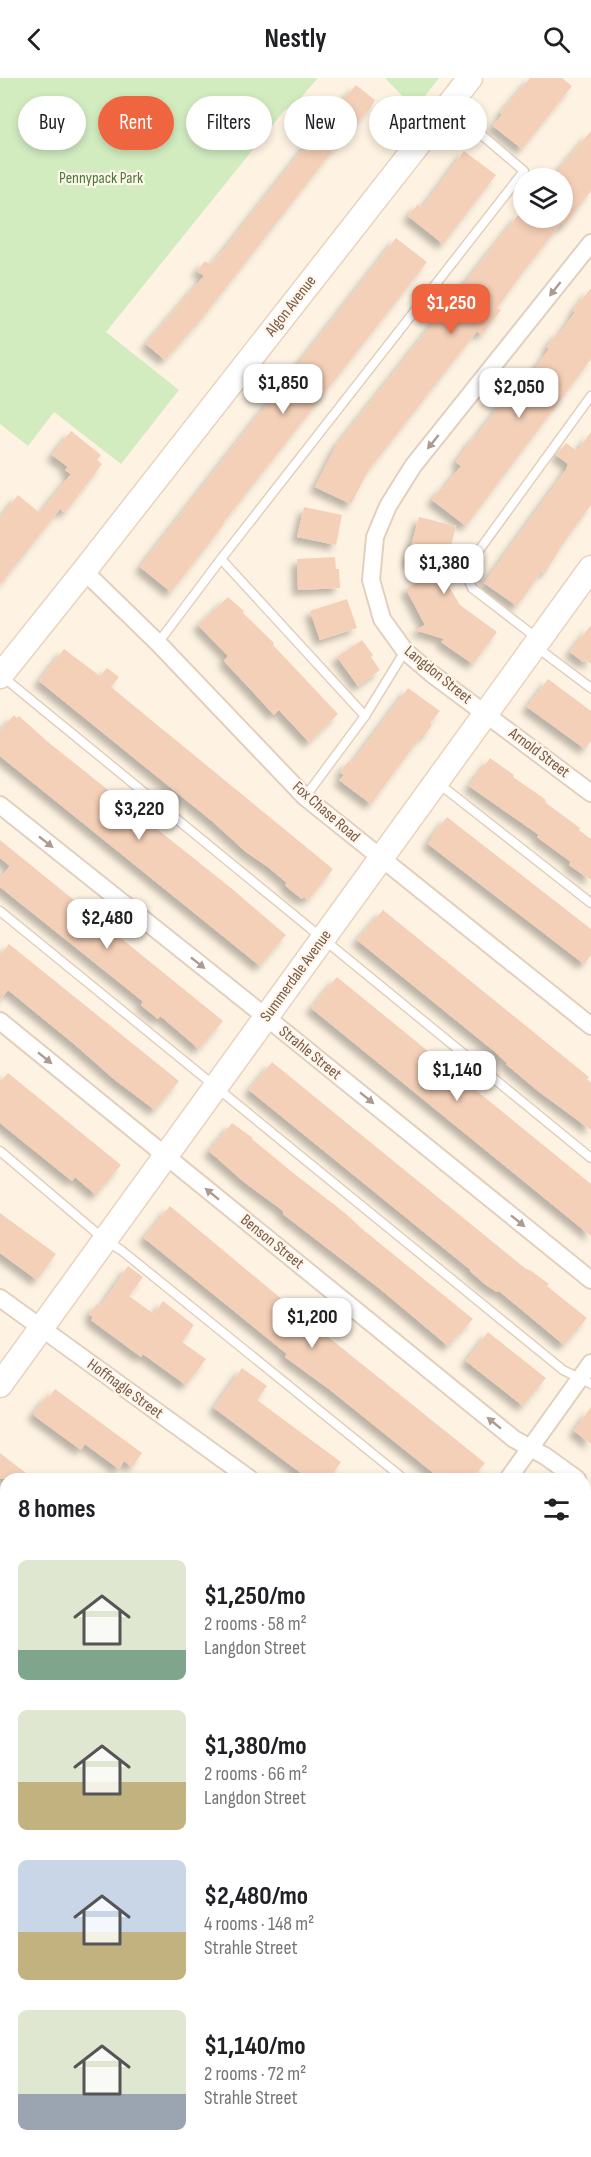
<!DOCTYPE html>
<html lang="en">
<head>
<meta charset="utf-8">
<style>
  body { margin:0; font-family:"Sofia Sans Condensed",sans-serif; background:#f2f2f2; color:#202124; height:100vh; display:flex; flex-direction:column; font-size:22px; white-space:nowrap }
  * { box-sizing:border-box; margin:0 }
  p { font-size:20px; color:#757577 }
  .icon { flex:none; width:33px; height:33px; fill:none; stroke:currentColor; stroke-width:2; stroke-linecap:round; stroke-linejoin:round }
  .map { position:relative; flex:1; overflow:hidden }
  .drawer { position:absolute; left:0px; top:1395px; width:591px; height:684px; display:flex; flex-direction:column; background:#fff; border-radius:18px 18px 0 0; box-shadow:0 3px 9px #0003 }
  .drawer>* { flex:none }
  .guide { position:absolute; left:18px; top:18px; width:555px; height:54px; display:flex; gap:12px }
  .fabs { position:absolute; left:513px; top:90px; display:grid; gap:12px }
  .fabs a { display:grid; place-items:center; width:60px; height:60px; border-radius:50%; background:#fff; box-shadow:0 3px 9px #0003; font-size:30px }
  .price { position:absolute; translate:-50% -51px; padding:0 14px; border-radius:12px; background:#fff; color:#222; font-size:20px; line-height:39px; filter:drop-shadow(0 2px 3px #0008) }
  .price::after { content:''; position:absolute; left:50%; top:36px; width:18px; height:14px; margin-left:-9px; background:inherit; clip-path:polygon(0 0,100% 0,50% 100%) }
  .price.on { background:#ef6540; color:#fff }
  ul { padding:0; list-style:none }
  li { display:flex; align-items:center; gap:18px; height:150px; padding:0 18px }
  li span { display:grid; place-items:center; flex:none; width:168px; height:120px; border-radius:9px; color:#555 }
  li>.icon { margin-inline-start:auto }
  span .icon { width:72px; height:72px; fill:#fffc; stroke-width:1 }
  li b { font-size:26px }
  h2 { display:flex; justify-content:space-between; align-items:center; height:72px; padding:0 18px; font-size:26px }
  .chip { padding:0 21px; border-radius:27px; background:#fff; box-shadow:0 3px 9px #0003; font-size:21px; line-height:54px }
  .chip.on { background:#ef6540; color:#fff }
  header { display:flex; justify-content:space-between; align-items:center; height:78px; padding:0 18px; background:#fff; font-size:27px; font-weight:700 }
  .map>svg:first-child { display:block }
</style>
</head>
<body>
<header><svg class="icon" aria-label="back" viewBox="0 0 24 24"><path d="M15 5l-7 7 7 7"/></svg>Nestly<svg class="icon" aria-label="search" viewBox="0 0 24 24"><circle cx="10" cy="10" r="6"/><path d="M15 15l6 6"/></svg></header>
<div class="map">
<svg width="591" height="2079" viewBox="0 0 591 2079">
  <defs>
    <filter id="shadow"><feDropShadow dx="-5.5" dy="5.5" stdDeviation="3" flood-color="#0004"/></filter>
  </defs>
  <rect width="100%" height="100%" fill="#fef3e2"/>
  <!-- green -->
  <g fill="#d2ecc0">
    <polygon points="0,0 318,0 298,23 284,33 106,254 179,312 121,386 54,334 28,368 0,346"/>
    <polygon points="385,0 439,0 415,31"/>
  </g>
  <!-- building -->
  <g fill="#f5d0b8" filter="url(#shadow)">
    <polygon points="530,0 562,0 572,8 522,71 493,48 502,37 500,35"/>
    <polygon points="356,7 375,22 371,29 333,72 203,239 165,282 146,266 204,198 197,193 205,183 210,187 222,174 328,39"/>
    <polygon points="591,53 591,113 562,150 562,144 523,194 497,230 501,232 482,257 477,253 368,393 351,426 315,409 336,368 519,136 523,140 562,140 562,100 555,96"/>
    <polygon points="464,73 496,97 443,166 408,138 418,126 422,130"/>
    <polygon points="396,160 427,184 223,445 224,446 171,514 140,489"/>
    <polygon points="591,210 591,281 466,448 432,422 441,410 443,411 461,388 456,384 474,359 475,360 502,324 506,327 534,292 549,271 547,269 558,254 560,256 575,234 573,233"/>
    <polygon points="71,353 101,377 97,382 102,386 65,435 60,431 0,507 0,440 18,417 40,435 71,396 65,392 68,389 52,377"/>
    <polygon points="591,354 591,427 564,464 545,495 542,493 517,528 484,505 566,392 568,386 556,377 566,365 577,373"/>
    <polygon points="304,429 342,437 336,467 297,459"/>
    <polygon points="419,439 456,448 444,494 440,493 460,527 497,554 473,586 441,564 444,561 415,552 425,547 406,511 438,492 407,484"/>
    <polygon points="335,479 336,491 339,491 340,510 298,512 297,481"/>
    <polygon points="228,519 244,533 243,535 274,565 273,567 338,636 309,664 279,632 274,637 253,614 224,583 228,578 198,547"/>
    <polygon points="347,521 357,550 320,562 310,533"/>
    <polygon points="591,547 591,586 585,582 583,584 570,574"/>
    <polygon points="362,562 373,577 371,579 380,592 358,608 337,579"/>
    <polygon points="64,571 100,598 107,590 119,599 111,609 333,791 308,822 304,819 302,821 293,814 285,807 287,805 268,789 246,774 212,743 39,603"/>
    <polygon points="548,601 591,633 591,663 585,671 527,629"/>
    <polygon points="408,610 440,633 430,645 432,647 424,658 421,658 371,726 339,702 344,697 340,694 349,683 352,685"/>
    <polygon points="14,637 17,640 19,638 48,664 231,810 286,857 260,888 0,678 0,653"/>
    <polygon points="490,680 514,697 513,699 545,721 546,725 580,750 579,752 591,761 591,802 569,787 571,784 537,759 539,757 469,708"/>
    <polygon points="447,739 591,851 591,877 584,886 428,766 435,754"/>
    <polygon points="0,762 223,943 199,971 164,941 160,938 158,941 141,927 143,924 140,921 0,809 0,800 10,788 0,780"/>
    <polygon points="383,832 589,999 587,1001 591,1005 591,1052 538,1013 506,986 507,985 494,973 357,862"/>
    <polygon points="9,866 179,1003 155,1032 115,1002 73,965 8,912 0,922 0,877"/>
    <polygon points="337,899 591,1106 591,1158 311,930"/>
    <polygon points="272,984 526,1191 530,1192 549,1206 547,1208 587,1240 564,1267 499,1213 497,1214 486,1207 470,1193 471,1192 467,1189 249,1012"/>
    <polygon points="8,995 121,1087 96,1117 75,1099 72,1103 0,1045 0,1004"/>
    <polygon points="232,1045 253,1060 252,1061 292,1094 345,1135 361,1150 473,1241 448,1268 379,1210 283,1136 284,1135 282,1132 244,1104 209,1073"/>
    <polygon points="170,1128 302,1238 485,1385 472,1401 441,1401 329,1311 285,1279 287,1276 144,1160"/>
    <polygon points="0,1135 56,1176 37,1202 0,1175"/>
    <polygon points="128,1188 143,1199 129,1218 154,1236 163,1223 194,1247 182,1264 206,1281 186,1307 143,1276 141,1279 91,1242 93,1239 89,1236 97,1226 101,1228"/>
    <polygon points="488,1254 546,1300 523,1328 466,1283"/>
    <polygon points="242,1290 267,1308 257,1322 341,1384 329,1401 309,1401 214,1330"/>
    <polygon points="55,1311 142,1375 132,1389 124,1383 119,1391 85,1366 81,1372 36,1339 33,1336 47,1318 49,1319"/>
    <polygon points="591,1329 591,1366 574,1353"/>
    <polygon points="0,1375 18,1389 34,1401 0,1401"/>
  </g>
  <g fill="none" stroke-linecap="round" stroke-linejoin="round">
    <defs>
      <g id="lane">
        <polyline points="221,481 365,638"/>
        <polyline points="537,560 472,510 468,501 469,486 591,318"/>
        <polyline points="158,565 221,481 524,93 450,30"/>
        <polyline points="535,568 591,610"/>
        <polyline points="3,599 591,1080"/>
        <polyline points="438,705 591,825"/>
        <polyline points="305,719 365,638 405,573"/>
        <polyline points="0,833 563,1292 591,1306"/>
        <polyline points="0,1073 105,1162 121,1172 404,1401"/>
        <polyline points="585,1521 591,1526"/>
      </g>
      <g id="street">
        <polyline points="591,165 413,388 388,428 375,459 371,502 382,541 405,573 432,596 591,715"/>
        <polyline points="84,493 158,565 305,719 591,948"/>
        <polyline points="0,727 266,939 591,1202"/>
        <polyline points="0,943 514,1361 545,1378 577,1401"/>
        <polyline points="0,1220 250,1401"/>
        <polyline points="508,1401 591,1285"/>
        <polyline points="0,1474 6,1478"/>
        <polyline points="585,1645 591,1649"/>
        <polyline points="585,1897 591,1901"/>
        <polyline points="0,2015 6,2019"/>
        <polyline points="80,2073 88,2079"/>
        <polyline points="15,2079 20,2073"/>
      </g>
      <g id="secondary">
        <polyline points="0,598 84,493 470,0"/>
        <polyline points="0,1307 591,490"/>
        <polyline points="0,1747 6,1751"/>
        <polyline points="428,2073 436,2079"/>
        <polyline points="478,2073 487,2079"/>
      </g>
    </defs>
    <!-- lane casing -->
    <use href="#lane" stroke="#e2cfbd" stroke-width="11"/>
    <!-- street casing -->
    <use href="#street" stroke="#e2cfbd" stroke-width="20"/>
    <!-- secondary casing -->
    <use href="#secondary" stroke="#ead2bd" stroke-width="27"/>
    <!-- lane -->
    <use href="#lane" stroke="#fff" stroke-width="8"/>
    <!-- street -->
    <use href="#street" stroke="#fff" stroke-width="16"/>
    <!-- secondary -->
    <use href="#secondary" stroke="#fff" stroke-width="24"/>
  </g>
  <!-- one-way arrows -->
  <defs><path id="oneway-solid" d="M-6-.8H1V-3.2L6.5 0L1 3.2V.8H-6Z" transform="scale(1.5)"/></defs>
  <g fill="#ad9b91">
    <use href="#oneway-solid" transform="translate(555 211) rotate(128)"/>
    <use href="#oneway-solid" transform="translate(433 364) rotate(129)"/>
    <use href="#oneway-solid" transform="translate(46 764) rotate(38)"/>
    <use href="#oneway-solid" transform="translate(198 885) rotate(38)"/>
    <use href="#oneway-solid" transform="translate(45 980) rotate(39)"/>
    <use href="#oneway-solid" transform="translate(367 1020) rotate(39)"/>
    <use href="#oneway-solid" transform="translate(212 1116) rotate(-141)"/>
    <use href="#oneway-solid" transform="translate(518 1143) rotate(39)"/>
    <use href="#oneway-solid" transform="translate(494 1345) rotate(-141)"/>
  </g>
  <g text-anchor="middle" dominant-baseline="central" stroke-width="4.5" stroke-linejoin="round" paint-order="stroke">
    <!-- park labels -->
    <g font-size="16" fill="#4d783c" stroke="#fff6ea">
      <text x="101" y="100">Pennypack Park</text>
    </g>
    <!-- street labels -->
    <g font-size="16" fill="#775847" stroke="#fff6ea">
      <text transform="translate(291 228) rotate(-52)">Algon Avenue</text>
      <text transform="translate(438 597) rotate(39)">Langdon Street</text>
      <text transform="translate(539 675) rotate(37)">Arnold Street</text>
      <text transform="translate(326 734) rotate(41)">Fox Chase Road</text>
      <text transform="translate(296 898) rotate(-54)">Summerdale Avenue</text>
      <text transform="translate(310 975) rotate(39)">Strahle Street</text>
      <text transform="translate(272 1164) rotate(39)">Benson Street</text>
      <text transform="translate(125 1311) rotate(36)">Hoffnagle Street</text>
    </g>
  </g>
</svg>
<div class="fabs">
<a><svg class="icon" aria-label="layers" viewBox="0 0 24 24"><path d="M12 4l9 5-9 5-9-5zM3 14l9 5 9-5"/></svg></a>
</div>
<b class="price on" style="left:451px;top:257px">$1,250</b>
<b class="price" style="left:283px;top:337px">$1,850</b>
<b class="price" style="left:519px;top:341px">$2,050</b>
<b class="price" style="left:444px;top:517px">$1,380</b>
<b class="price" style="left:139px;top:763px">$3,220</b>
<b class="price" style="left:107px;top:872px">$2,480</b>
<b class="price" style="left:457px;top:1024px">$1,140</b>
<b class="price" style="left:312px;top:1271px">$1,200</b>
<div class="guide">
<a class="chip">Buy</a>
<a class="chip on">Rent</a>
<a class="chip">Filters</a>
<a class="chip">New</a>
<a class="chip">Apartment</a>
</div>
<section class="drawer">
<h2>8 homes<svg class="icon" aria-label="filters" viewBox="0 0 24 24"><path d="M4 7h16M4 17h16"/><circle cx="9" cy="7" r="2"/><circle cx="15" cy="17" r="2"/></svg></h2>
<ul>
<li><span style="background:linear-gradient(#dfe7d0 75%,#7fa58c 0)"><svg class="icon" aria-label="home" viewBox="0 0 24 24"><path d="M3 11l9-7 9 7M6 9v11h12V9"/></svg></span><div><b>$1,250/mo</b><p>2 rooms · 58 m²</p><p>Langdon Street</p></div></li>
<li><span style="background:linear-gradient(#dfe7d0 60%,#c2b280 0)"><svg class="icon" aria-label="home" viewBox="0 0 24 24"><path d="M3 11l9-7 9 7M6 9v11h12V9"/></svg></span><div><b>$1,380/mo</b><p>2 rooms · 66 m²</p><p>Langdon Street</p></div></li>
<li><span style="background:linear-gradient(#c9d6e8 60%,#c2b280 0)"><svg class="icon" aria-label="home" viewBox="0 0 24 24"><path d="M3 11l9-7 9 7M6 9v11h12V9"/></svg></span><div><b>$2,480/mo</b><p>4 rooms · 148 m²</p><p>Strahle Street</p></div></li>
<li><span style="background:linear-gradient(#dfe7d0 70%,#9aa5b1 0)"><svg class="icon" aria-label="home" viewBox="0 0 24 24"><path d="M3 11l9-7 9 7M6 9v11h12V9"/></svg></span><div><b>$1,140/mo</b><p>2 rooms · 72 m²</p><p>Strahle Street</p></div></li>
</ul>
</section>
</div>
</body>
</html>
